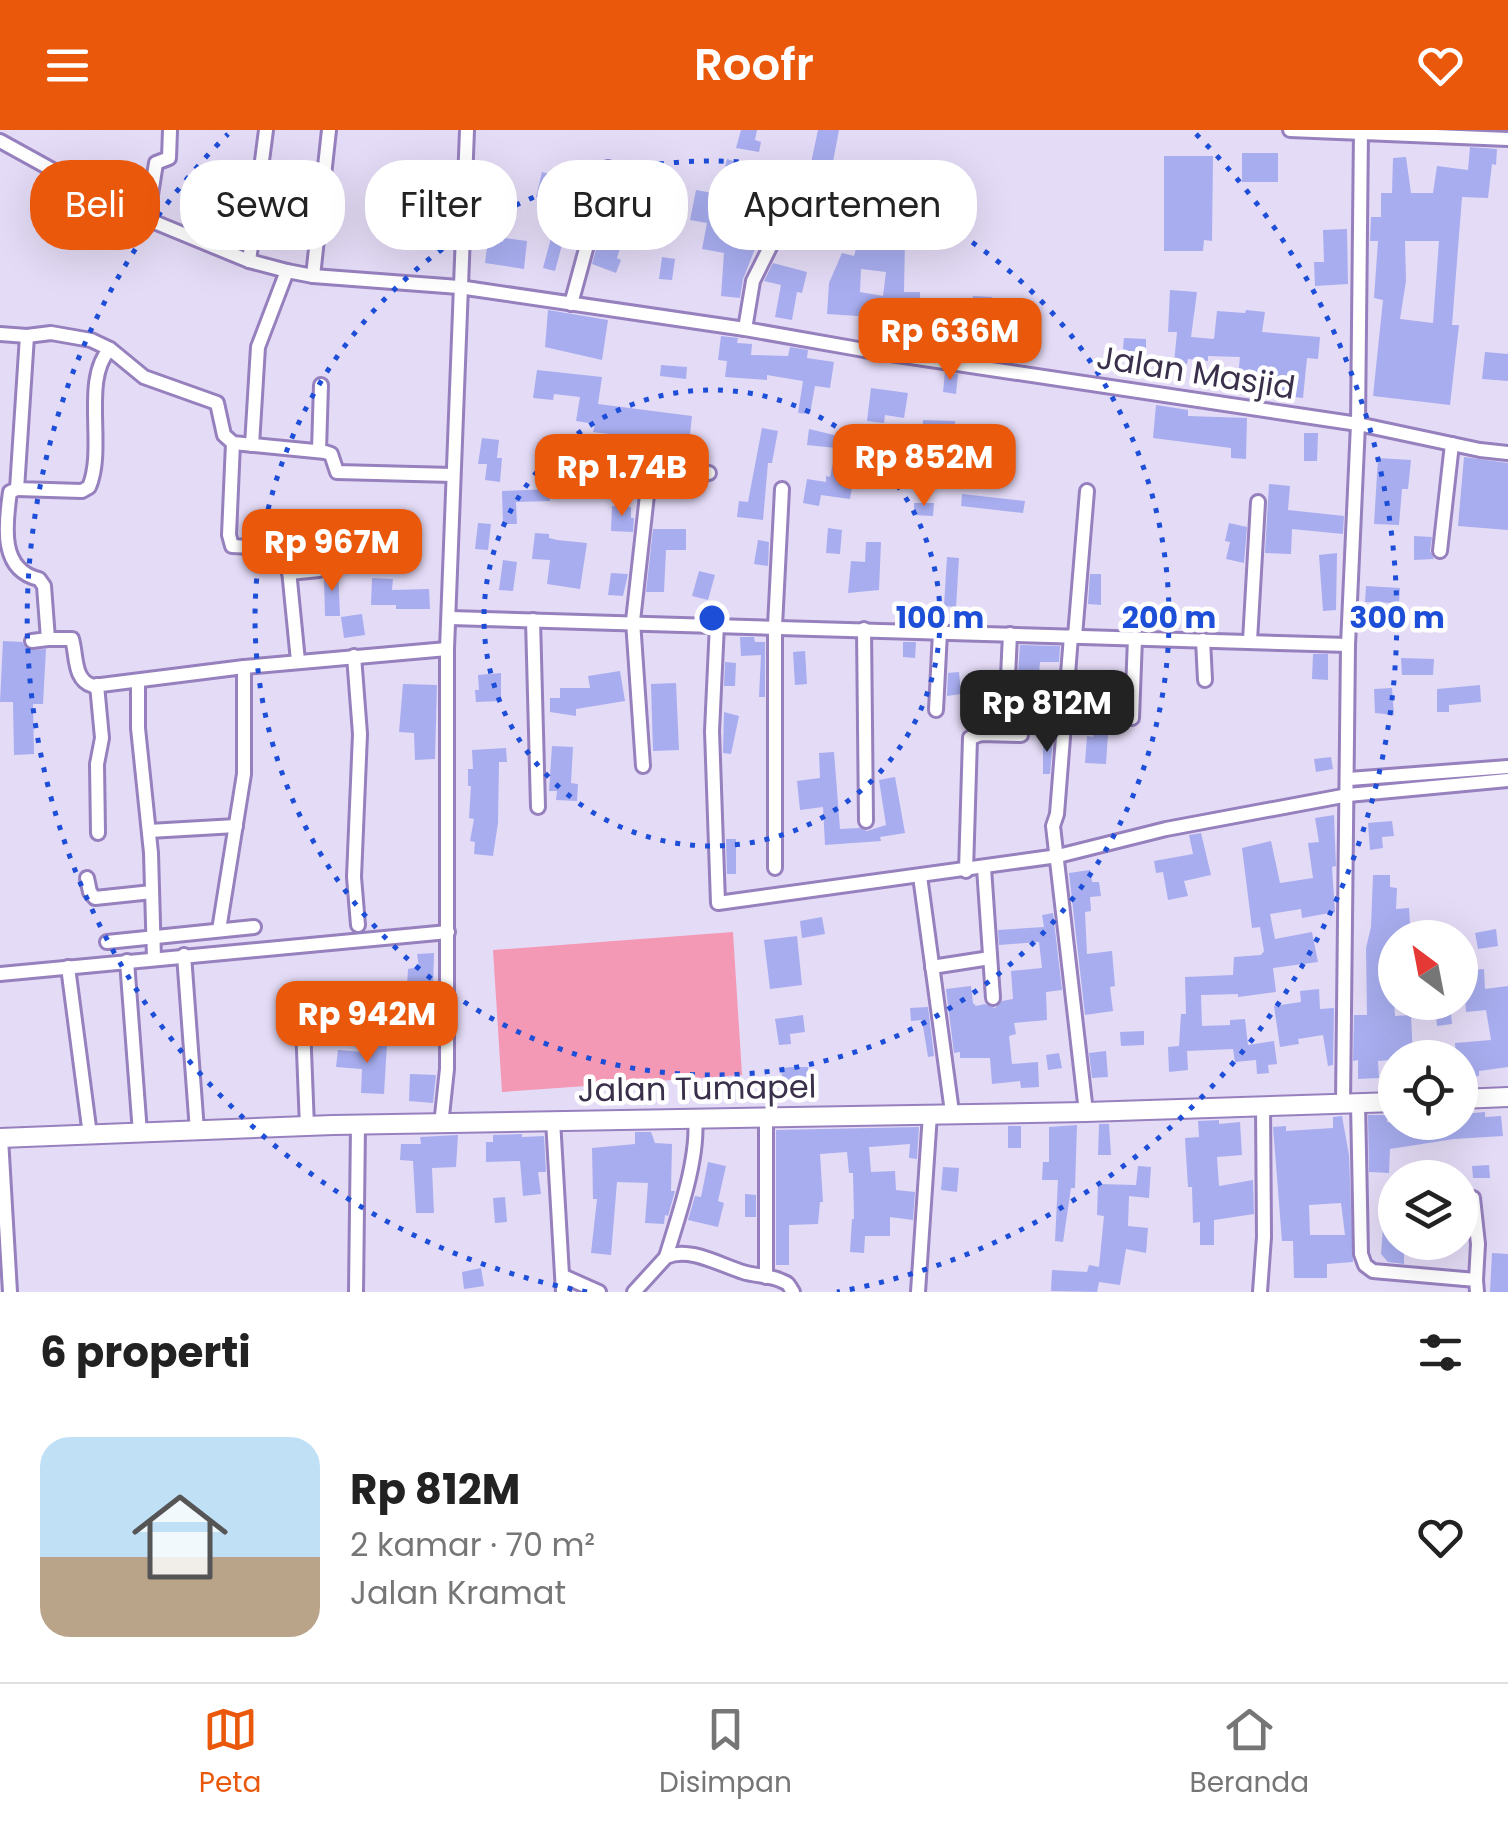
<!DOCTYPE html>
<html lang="id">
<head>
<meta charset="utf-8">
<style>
  body { margin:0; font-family:Poppins,sans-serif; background:#f6f6f6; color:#222; height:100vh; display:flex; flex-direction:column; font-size:38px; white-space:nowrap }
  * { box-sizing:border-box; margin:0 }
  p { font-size:32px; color:#767676 }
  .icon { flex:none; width:55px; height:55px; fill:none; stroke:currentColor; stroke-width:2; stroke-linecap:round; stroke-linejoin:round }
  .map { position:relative; height:1162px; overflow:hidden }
  .sheet { display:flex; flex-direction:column; background:#fff; flex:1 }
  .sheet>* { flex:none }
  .hud { position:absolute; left:30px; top:30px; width:1000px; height:90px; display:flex; gap:20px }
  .needle { width:65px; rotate:328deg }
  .fabs { position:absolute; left:1378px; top:790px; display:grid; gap:20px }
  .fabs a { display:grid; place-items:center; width:100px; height:100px; border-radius:50%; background:#fff; box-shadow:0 10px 40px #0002; font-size:50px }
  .price { position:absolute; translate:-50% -85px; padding:0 22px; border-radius:20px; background:#ea580c; color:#fff; font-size:32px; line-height:65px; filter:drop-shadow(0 2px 5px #0008) }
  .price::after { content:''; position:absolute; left:50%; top:60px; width:30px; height:22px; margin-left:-15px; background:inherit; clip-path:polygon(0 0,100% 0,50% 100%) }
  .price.selected { background:#222; color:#fff }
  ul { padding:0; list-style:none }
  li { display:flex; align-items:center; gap:30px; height:250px; padding:0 40px }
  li+li { border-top:2px solid #e0e0e0 }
  li span { display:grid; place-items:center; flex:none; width:280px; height:200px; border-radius:30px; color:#555 }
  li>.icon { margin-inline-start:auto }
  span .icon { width:120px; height:120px; fill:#fffc; stroke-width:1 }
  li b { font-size:42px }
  h2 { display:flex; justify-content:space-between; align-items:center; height:120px; padding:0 40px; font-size:42px }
  .tag { padding:0 35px; border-radius:40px; background:#fff; box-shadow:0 10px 40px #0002; font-size:35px; line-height:90px }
  .tag.selected { background:#ea580c; color:#fff }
  header { display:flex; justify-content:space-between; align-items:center; height:130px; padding:0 40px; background:#ea580c; color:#fff; font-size:45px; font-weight:600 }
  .tab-bar { display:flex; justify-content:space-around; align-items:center; height:140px; border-top:2px solid #e0e0e0; background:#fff; font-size:28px; color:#767676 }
  .tab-bar a { display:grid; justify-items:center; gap:5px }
  .tab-bar .selected { color:#ea580c }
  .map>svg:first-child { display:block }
</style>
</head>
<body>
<header><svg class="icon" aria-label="menu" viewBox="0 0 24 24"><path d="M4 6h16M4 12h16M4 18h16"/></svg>Roofr<svg class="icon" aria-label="heart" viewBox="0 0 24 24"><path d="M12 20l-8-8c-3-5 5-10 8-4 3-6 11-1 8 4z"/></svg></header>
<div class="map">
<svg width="1508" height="1162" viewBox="0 0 1508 1162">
  <rect width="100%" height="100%" fill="#e4dbf6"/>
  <!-- green -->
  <polygon fill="#f399b5" points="733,802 742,945 502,962 493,820"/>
  <!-- building -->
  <g fill="#a8adef" fill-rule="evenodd">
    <polygon points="741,0 757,0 755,10 761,12 759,22 736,18"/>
    <polygon points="818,0 839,0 832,37 811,33"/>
    <path d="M1470,17L1497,19L1496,35L1492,34L1488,68L1462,67L1452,195H1459L1450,275L1373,266L1383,170L1374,168L1378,111H1370L1371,87H1381V63H1392L1393,28L1406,27L1411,63H1433L1437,36L1468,40ZM1405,111H1439L1433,193L1400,189L1406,151Z"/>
    <rect x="1242" y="23" width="36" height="29"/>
    <polygon points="1164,26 1213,26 1212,111 1204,110 1203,121 1164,121"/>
    <polygon points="727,29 755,38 751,56 776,66 757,102 761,104 743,149 740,168 721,166 724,123 702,119 707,93 690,90 696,60 718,64"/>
    <polygon points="542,42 553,45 548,70 536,67"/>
    <polygon points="616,46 644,51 637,87 631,86 617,128 621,130 616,143 592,134"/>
    <polygon points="846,51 862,53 861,64 844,62"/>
    <polygon points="551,66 588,72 585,84 564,81 561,92 546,89"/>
    <polygon points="1347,99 1348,154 1315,156 1314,132 1324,132 1323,100"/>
    <path d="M860,104L880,109H905L904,162H920L919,190L827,184L829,153L842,123L854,126ZM861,139L886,142L883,166L860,162Z"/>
    <polygon points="504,108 527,111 524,139 485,133 488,110 503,112"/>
    <polygon points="551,108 563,111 555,141 543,138"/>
    <polygon points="662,127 675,129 672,150 659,149"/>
    <polygon points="773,133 807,142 802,163 797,162 792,190 775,187 781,155 764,151"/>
    <polygon points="1170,160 1197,162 1191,207 1214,209 1217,181 1245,183 1246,180 1265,182 1262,202 1320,207 1318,229 1307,228 1303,268 1276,265 1277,251 1238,246 1240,227 1208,226 1208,231 1188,229 1187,234 1174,233 1177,202 1168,202"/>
    <polygon points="973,166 992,167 991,195 966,194 966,202 946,202 947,172 972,172"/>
    <polygon points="548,180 608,190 602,230 545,217"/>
    <polygon points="721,206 738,208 737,213 752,214 751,225 788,226 790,217 808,220 807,228 834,232 830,258 815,256 810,284 798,283 803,251 767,245 767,250 725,247 727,231 718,230"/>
    <polygon points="1124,208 1146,209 1146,230 1122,229"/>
    <polygon points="1485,222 1508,224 1508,251 1482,249"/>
    <polygon points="661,235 687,237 686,249 660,246"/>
    <polygon points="537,240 602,247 598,274 692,286 689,314 593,302 595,294 576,291 580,267 554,264 553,270 533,268"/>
    <polygon points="945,242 958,244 956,264 943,262"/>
    <polygon points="871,258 908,263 904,288 885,285 884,293 867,291"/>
    <polygon points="1156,275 1188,280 1188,286 1247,288 1246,329 1231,328 1231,318 1153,308"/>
    <polygon points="923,290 955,291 954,303 948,303 947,349 907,348 908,343 883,338 887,317 918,323 922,320"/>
    <polygon points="762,298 778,301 772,333 768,333 763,390 737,387 739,371 748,372"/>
    <polygon points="809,299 855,310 847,349 853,350 850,369 821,365 819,376 803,373 807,349 826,352 826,346 830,347 836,318 807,315"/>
    <polygon points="1304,303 1318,303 1317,331 1304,331"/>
    <polygon points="482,308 499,310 497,328 502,328 500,352 485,350 487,334 478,334"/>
    <polygon points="1464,327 1508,333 1508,400 1458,396"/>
    <polygon points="1378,328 1411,330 1408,359 1402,359 1399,395 1374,394"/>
    <polygon points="1269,354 1290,356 1288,380 1344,386 1343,404 1292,399 1291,424 1265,423"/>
    <polygon points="550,359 550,371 516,372 517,394 503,394 502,361"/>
    <polygon points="962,364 1025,371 1023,383 961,376"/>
    <polygon points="914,373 934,373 933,386 914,385"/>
    <polygon points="612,376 631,377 631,388 634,388 633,402 611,401"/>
    <polygon points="478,393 491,394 488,420 475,419"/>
    <polygon points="1229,393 1247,397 1244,433 1226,429 1230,412 1225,411"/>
    <polygon points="828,398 842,400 840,424 826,423"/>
    <polygon points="653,399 686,399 686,420 666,420 664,462 646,462"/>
    <polygon points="535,403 549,404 549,408 557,410 587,413 580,459 547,454 550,430 532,429"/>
    <polygon points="1414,406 1432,407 1430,421 1434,429 1414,430"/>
    <polygon points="758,410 769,412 768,436 754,434"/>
    <polygon points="866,412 881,412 879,460 848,463 851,431 865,432"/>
    <polygon points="1337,423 1336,480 1323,481 1319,425"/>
    <polygon points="947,427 959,428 956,477 944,476"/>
    <polygon points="503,430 517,432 513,461 499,460"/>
    <polygon points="329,439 338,439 340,486 325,486 324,449"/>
    <polygon points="699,441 715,445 708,470 692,466"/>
    <polygon points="611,443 628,444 623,466 608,465"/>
    <polygon points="1090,444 1101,444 1101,475 1088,474"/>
    <polygon points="372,448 393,449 392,460 429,459 430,479 396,479 396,475 371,475"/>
    <polygon points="1366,456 1400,458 1399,473 1365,472"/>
    <polygon points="362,484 365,505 344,508 341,487"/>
    <polygon points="740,507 754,507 755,512 765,512 765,567 759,567 761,525 741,526"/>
    <polygon points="3,511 22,512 29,520 46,519 43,574 33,574 34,624 14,625 13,572 0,572"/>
    <polygon points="903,512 916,512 915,528 903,527"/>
    <polygon points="1020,515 1060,516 1059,532 1040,532 1039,544 1018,544"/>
    <polygon points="805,521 807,554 795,555 793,522"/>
    <polygon points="1313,524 1328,524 1328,550 1312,549"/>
    <polygon points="1401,528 1434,529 1433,545 1402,545"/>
    <polygon points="725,532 736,533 735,556 724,556"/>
    <polygon points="620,541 625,571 576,579 576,586 550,582 550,568 560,568 560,558 590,558 588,546"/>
    <polygon points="959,542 961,564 947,566 948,543"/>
    <polygon points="501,543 501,571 476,572 475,560 479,560 478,545"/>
    <polygon points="1097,552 1120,554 1116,604 1108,604 1106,634 1085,633 1087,606 1093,607"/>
    <polygon points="676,553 679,620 653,621 651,554"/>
    <polygon points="403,554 437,555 435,629 415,630 414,603 399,602"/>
    <polygon points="1480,555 1481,572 1449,575 1449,582 1437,582 1437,559"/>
    <polygon points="1392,558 1394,585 1375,583 1374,559"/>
    <polygon points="724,582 739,586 731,624 723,623"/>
    <polygon points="1043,609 1053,609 1050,644 1043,644"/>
    <polygon points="552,616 573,617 571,653 578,654 577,671 556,670 557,661 549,661"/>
    <polygon points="506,618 507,632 499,632 498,693 493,726 474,724 475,712 470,711 474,689 469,688 471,656 468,656 468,639 473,639 472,620"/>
    <polygon points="834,622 840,699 859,698 867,701 886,695 879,650 895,647 905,703 880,707 881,711 825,715 823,677 800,680 797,651 820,648 819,623"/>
    <polygon points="1331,627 1333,639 1316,642 1314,629"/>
    <polygon points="1334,685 1336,736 1332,737 1335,782 1302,788 1301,779 1270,784 1275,809 1312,802 1318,832 1273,838 1276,862 1238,867 1238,864 1201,865 1202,896 1230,895 1230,890 1245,889 1248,915 1274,911 1277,934 1268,935 1269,943 1257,944 1256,930 1235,932 1233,919 1187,921 1188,940 1169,942 1168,917 1179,916 1181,884 1186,884 1185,847 1233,845 1234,827 1261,825 1264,821 1260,797 1252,798 1242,718 1271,711 1280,753 1313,748 1308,713 1319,712 1315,688"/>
    <polygon points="1392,691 1394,706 1382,707 1383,718 1370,720 1368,693"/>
    <polygon points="1201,703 1211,745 1184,751 1188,766 1168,770 1163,742 1156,743 1154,731 1193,724 1189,705"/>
    <polygon points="726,709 736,709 736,744 727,744"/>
    <polygon points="1090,740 1092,752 1099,752 1101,766 1090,767 1091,781 1085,782 1087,824 1112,821 1115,856 1110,857 1113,881 1085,885 1069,743"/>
    <polygon points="1373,745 1390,745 1390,757 1397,758 1396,779 1409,778 1411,808 1395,808 1393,857 1395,886 1411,885 1413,928 1378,931 1379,948 1358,949 1358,930 1353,931 1354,885 1367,885 1366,818 1371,797"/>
    <polygon points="1053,783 1062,860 1046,862 1047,890 1014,893 1016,904 1009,906 1012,934 1038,932 1039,957 1021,958 1020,951 992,954 990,928 960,928 960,922 954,923 946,859 971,856 973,873 976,876 985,874 995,878 1002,871 1013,869 1011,841 1042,838 1039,812 999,815 998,800 1044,797 1042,785"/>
    <polygon points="822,787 825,804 802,808 800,791"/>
    <polygon points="1496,799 1498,816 1478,819 1475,803"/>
    <polygon points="797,806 802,855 770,859 764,810"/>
    <polygon points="434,823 433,857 407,856 408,839 419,837 417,824"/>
    <polygon points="1484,839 1485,859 1508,856 1508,937 1479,941 1479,946 1460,947 1460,928 1456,928 1455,913 1491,910 1486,880 1466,882 1463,841"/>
    <polygon points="344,856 359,856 359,893 341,893 340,872 343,872"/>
    <polygon points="1319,859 1320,879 1334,878 1333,935 1328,936 1323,905 1298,909 1299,914 1280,917 1274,876 1301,872 1300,861"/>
    <polygon points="1435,872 1450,872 1452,894 1437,896"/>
    <polygon points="928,877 934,926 928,927 922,890 911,891 910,878"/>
    <polygon points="803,885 805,902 790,904 791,914 779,915 775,889"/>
    <polygon points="1144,901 1144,915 1121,916 1120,902"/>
    <polygon points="364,913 387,914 384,964 361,963 362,939 336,937 338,920 363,922"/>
    <polygon points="1106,921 1108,947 1092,948 1089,923"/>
    <polygon points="1059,923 1062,938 1048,940 1046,925"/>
    <polygon points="793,937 808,937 809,953 784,961 781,938"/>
    <polygon points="410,944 436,945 433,973 409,971"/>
    <polygon points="1485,982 1485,987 1501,986 1503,1006 1454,1009 1390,1019 1389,1043 1369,1042 1368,985 1388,985 1387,992 1460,992 1460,984"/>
    <path d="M1342,986L1349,1025L1353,1132L1327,1134V1148H1294L1293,1111H1282L1273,997L1286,996V1001L1333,998V987ZM1341,1073L1345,1105H1310L1309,1075Z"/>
    <polygon points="1219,990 1219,994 1240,992 1242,1025 1217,1027 1219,1056 1253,1050 1254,1084 1214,1090 1214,1115 1200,1115 1200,1092 1193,1093 1192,1057 1188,1057 1185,1008 1199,1007 1198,991"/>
    <polygon points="1099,994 1109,994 1111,1025 1098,1025"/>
    <polygon points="1077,995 1075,1058 1071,1058 1063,1112 1055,1111 1058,1050 1042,1050 1043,1032 1049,1032 1049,997"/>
    <rect x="1008" y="996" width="13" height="22"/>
    <polygon points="919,997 917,1029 909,1028 910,1014 869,1017 871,1042 895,1041 896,1060 915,1062 913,1090 890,1087 890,1106 865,1106 864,1123 850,1122 852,1089 854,1089 853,1043 849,1043 847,1022 820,1024 823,1072 820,1072 818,1094 789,1095 789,1135 776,1135 776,1000"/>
    <polygon points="635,1002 651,1002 655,1013 672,1014 671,1061 675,1061 668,1086 665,1085 664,1094 645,1093 648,1053 617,1052 611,1125 591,1123 597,1069 593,1069 592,1018 635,1014"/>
    <polygon points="522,1004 522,1007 544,1006 546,1042 538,1042 541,1064 523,1066 520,1031 486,1032 486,1012 493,1012 493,1005"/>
    <polygon points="458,1005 456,1037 432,1038 434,1083 416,1083 413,1031 400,1030 401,1014 421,1014 420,1007"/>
    <polygon points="708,1032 726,1036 718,1071 724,1073 718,1097 688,1090 695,1066 701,1067"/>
    <polygon points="1489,1035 1490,1048 1473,1048 1472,1036"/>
    <polygon points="1138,1036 1151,1037 1149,1068 1129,1066 1128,1096 1148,1098 1146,1123 1126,1119 1120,1155 1099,1152 1097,1162 1051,1161 1052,1140 1087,1142 1089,1135 1099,1137 1104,1086 1097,1085 1098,1054 1136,1055"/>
    <polygon points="943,1037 959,1038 957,1062 941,1060"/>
    <polygon points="745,1064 756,1065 756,1087 745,1087"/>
    <polygon points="505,1067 507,1092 495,1093 493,1068"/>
    <polygon points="1383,1098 1395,1098 1395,1112 1404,1112 1404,1134 1388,1132 1381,1124"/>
    <polygon points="1492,1123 1508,1124 1508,1162 1490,1162"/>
    <polygon points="481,1138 484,1156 464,1159 462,1142"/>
  </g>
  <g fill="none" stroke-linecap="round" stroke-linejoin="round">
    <defs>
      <g id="street">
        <polyline points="1290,0 1508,9"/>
        <polyline points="0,11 125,80 249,131 287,141 313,146 459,157 745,199 864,220 1358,294 1480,320 1508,323"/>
        <polyline points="147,90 156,33 169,28 170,0"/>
        <polyline points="249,131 266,0"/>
        <polyline points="313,146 329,0"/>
        <polyline points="571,174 608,38"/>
        <polyline points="745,199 753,151 790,77"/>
        <polyline points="0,204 27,206 51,203 91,210 110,219 144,247 217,273 224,305 233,313 325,322 331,324 337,342 453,345"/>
        <path d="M27,206L17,359L82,361L89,357C106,318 81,249 110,219"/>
        <polyline points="233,313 229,405 232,416 305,420"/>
        <polyline points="252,315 258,217 287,141"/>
        <polyline points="319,320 321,255"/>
        <polyline points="561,327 644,332 650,338 633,491 643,636"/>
        <polyline points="650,338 709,343"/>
        <path d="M17,359L10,362C5,397 0,440 39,449L44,456L48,509L32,511"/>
        <polyline points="287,420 298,531"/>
        <polyline points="1440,421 1452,314"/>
        <polyline points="289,443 319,440"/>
        <polyline points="450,488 1348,515"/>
        <polyline points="533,490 538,677"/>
        <polyline points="717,494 712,601 718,773 1058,726 1166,699 1348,665 1508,650"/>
        <polyline points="864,499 866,691"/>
        <polyline points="1071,506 1057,684 1053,696 1086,982"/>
        <polyline points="1075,506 1087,361"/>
        <path d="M48,509H72C77,526 73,550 93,556L244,537L447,519"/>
        <polyline points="1203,510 1205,550"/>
        <polyline points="1250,511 1258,372"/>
        <polyline points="354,526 360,604 354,747 358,795"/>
        <polyline points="138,552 138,598 151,723 154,829"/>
        <polyline points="97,555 102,608 97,634 98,703"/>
        <polyline points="936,580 940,502"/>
        <polyline points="1132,588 1135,508"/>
        <polyline points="988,604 989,573 1007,569 1010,504"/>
        <polyline points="1349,649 1508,637"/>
        <polyline points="149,701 236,696"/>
        <polyline points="775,738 775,496 782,359"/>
        <polyline points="984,738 993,868"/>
        <polyline points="966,741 970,608 981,604 1021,605"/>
        <polyline points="920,746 952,982"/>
        <polyline points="87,748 90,762 95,768 152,762"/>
        <polyline points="219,800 244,644 244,537"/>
        <polyline points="107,812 254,797"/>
        <polyline points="184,825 197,1001"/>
        <polyline points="127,831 140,1003"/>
        <polyline points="68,837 90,1005"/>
        <polyline points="932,837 990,828"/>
        <polyline points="0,844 448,802"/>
        <polyline points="302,870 307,997"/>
        <polyline points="1358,973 1361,1124 1365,1135 1373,1141 1476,1150 1477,1162"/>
        <polyline points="1343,974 1348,515 1358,294 1361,0"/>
        <polyline points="766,987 766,1147"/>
        <polyline points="553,990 563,1162"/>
        <polyline points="441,995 447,939 447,519 467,0"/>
        <polyline points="1,1008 10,1162"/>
        <polyline points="1460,1065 1473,1068 1478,1114 1476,1150"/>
        <path d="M666,1127C678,1087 699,1029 695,988"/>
        <polyline points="563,1146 599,1162"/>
        <polyline points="356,1162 358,995"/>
        <path d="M634,1162L666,1127C689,1116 720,1135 743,1142C755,1146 770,1145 782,1151C790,1154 788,1155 793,1162"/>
        <polyline points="918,1162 930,984"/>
        <polyline points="1260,1162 1264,1107 1263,976"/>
      </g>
      <g id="secondary">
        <polyline points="1460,969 1508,967"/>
        <polyline points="0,1008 333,995 1086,982 1395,972"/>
      </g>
    </defs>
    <!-- street casing -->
    <use href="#street" stroke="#9680be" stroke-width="18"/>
    <!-- secondary casing -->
    <use href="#secondary" stroke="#9680be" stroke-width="22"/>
    <!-- street -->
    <use href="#street" stroke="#fff" stroke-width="12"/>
    <!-- secondary -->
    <use href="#secondary" stroke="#fff" stroke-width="18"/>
  </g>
  <!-- distance rings -->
  <g fill="none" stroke="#1d4ed8" stroke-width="5" stroke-dasharray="5 10">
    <circle cx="712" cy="488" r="228"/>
    <circle cx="712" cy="488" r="457"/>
    <path d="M587 1162A685 685 0 0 1 228 4M1196 4A685 685 0 0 1 837 1162"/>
  </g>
  <g text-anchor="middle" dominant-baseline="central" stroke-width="9" stroke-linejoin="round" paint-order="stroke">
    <!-- street labels -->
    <g font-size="32" fill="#3a304b" stroke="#fff">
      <text transform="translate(1196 242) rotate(9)">Jalan Masjid</text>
      <text transform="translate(697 958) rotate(-1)">Jalan Tumapel</text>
    </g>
  </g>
  <circle cx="712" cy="488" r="15" fill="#1d4ed8" stroke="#fff" stroke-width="5"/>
  <g font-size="30" text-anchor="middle" font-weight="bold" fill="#1d4ed8" stroke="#fff" stroke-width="9" stroke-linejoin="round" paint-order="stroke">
    <text x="940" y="498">100 m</text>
    <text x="1169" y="498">200 m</text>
    <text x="1397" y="498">300 m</text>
  </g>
</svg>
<div class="fabs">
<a><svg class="needle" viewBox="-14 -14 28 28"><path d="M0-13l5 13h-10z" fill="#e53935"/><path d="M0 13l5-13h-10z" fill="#767676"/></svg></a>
<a><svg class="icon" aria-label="locate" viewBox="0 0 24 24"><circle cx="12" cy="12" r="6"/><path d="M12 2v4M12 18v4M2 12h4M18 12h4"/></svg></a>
<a><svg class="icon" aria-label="layers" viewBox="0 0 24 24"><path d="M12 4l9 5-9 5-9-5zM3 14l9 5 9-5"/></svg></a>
</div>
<b class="price" style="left:950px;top:253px">Rp 636M</b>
<b class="price" style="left:924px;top:379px">Rp 852M</b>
<b class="price" style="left:622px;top:389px">Rp 1.74B</b>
<b class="price" style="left:332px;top:464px">Rp 967M</b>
<b class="price selected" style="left:1047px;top:625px">Rp 812M</b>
<b class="price" style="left:367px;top:936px">Rp 942M</b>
<div class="hud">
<a class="tag selected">Beli</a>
<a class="tag">Sewa</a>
<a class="tag">Filter</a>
<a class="tag">Baru</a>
<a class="tag">Apartemen</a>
</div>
</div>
<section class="sheet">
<h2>6 properti<svg class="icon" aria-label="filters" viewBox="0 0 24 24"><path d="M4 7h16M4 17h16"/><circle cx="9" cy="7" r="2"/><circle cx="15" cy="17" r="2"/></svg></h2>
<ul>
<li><span style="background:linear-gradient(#bfe0f5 60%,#b9a48a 0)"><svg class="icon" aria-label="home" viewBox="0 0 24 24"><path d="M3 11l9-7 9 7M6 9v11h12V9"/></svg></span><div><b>Rp 812M</b><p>2 kamar · 70 m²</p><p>Jalan Kramat</p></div><svg class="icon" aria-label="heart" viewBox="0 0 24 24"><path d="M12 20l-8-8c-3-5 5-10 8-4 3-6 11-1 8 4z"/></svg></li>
</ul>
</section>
<nav class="tab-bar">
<a class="selected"><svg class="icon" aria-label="map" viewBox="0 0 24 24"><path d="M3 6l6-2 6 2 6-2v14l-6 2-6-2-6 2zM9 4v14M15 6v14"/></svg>Peta</a>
<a><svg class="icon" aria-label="saved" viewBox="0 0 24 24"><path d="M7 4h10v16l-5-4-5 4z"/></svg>Disimpan</a>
<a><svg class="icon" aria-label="home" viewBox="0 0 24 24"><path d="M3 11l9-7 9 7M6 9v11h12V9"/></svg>Beranda</a>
</nav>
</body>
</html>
